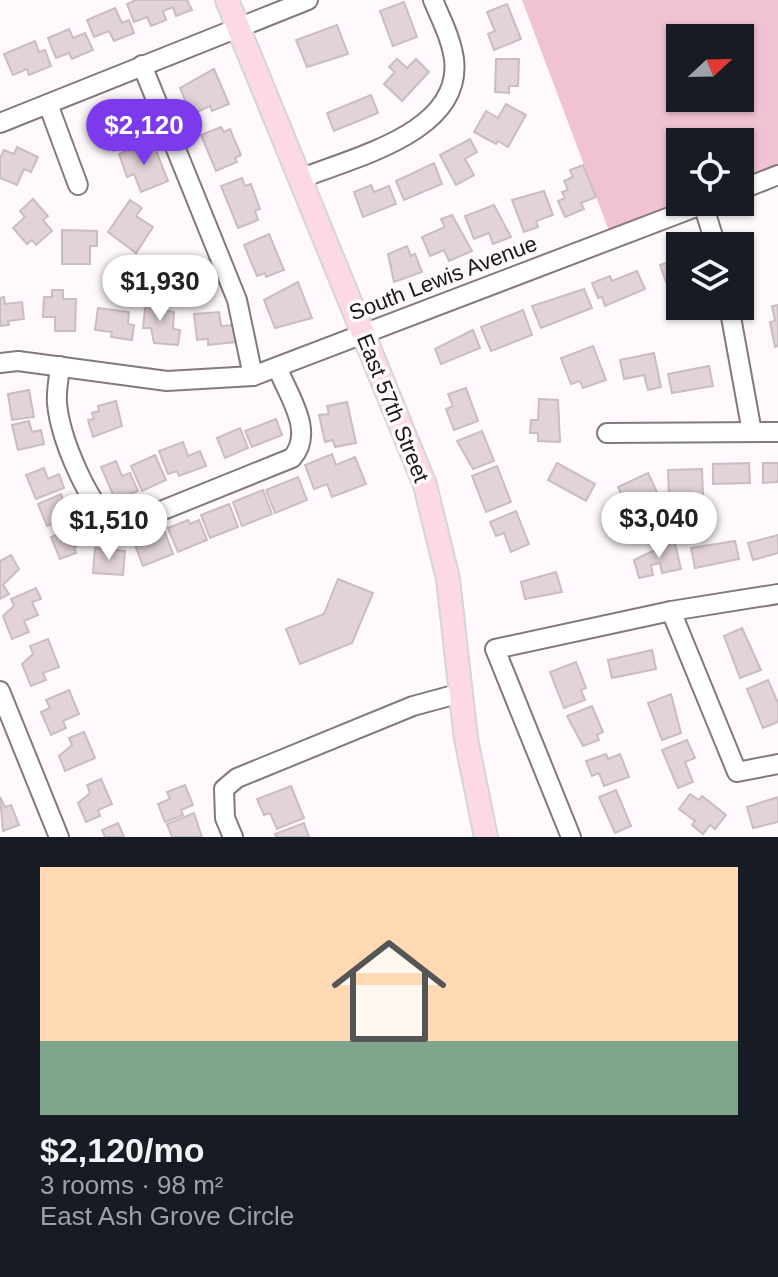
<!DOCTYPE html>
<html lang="en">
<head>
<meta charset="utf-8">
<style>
  body { margin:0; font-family:Helvetica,sans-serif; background:#242831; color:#f1f3f6; height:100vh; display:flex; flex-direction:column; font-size:30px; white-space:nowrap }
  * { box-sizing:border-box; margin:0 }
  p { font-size:26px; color:#9ea1a6 }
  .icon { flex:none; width:44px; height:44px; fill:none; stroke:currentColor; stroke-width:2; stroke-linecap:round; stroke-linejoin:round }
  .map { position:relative; height:837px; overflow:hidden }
  .panel { display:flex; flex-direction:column; background:#171b24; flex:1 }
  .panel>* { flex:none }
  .needle { width:52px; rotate:68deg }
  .tools { position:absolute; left:666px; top:24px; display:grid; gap:16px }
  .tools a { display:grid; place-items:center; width:88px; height:88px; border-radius:0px; background:#171b24; box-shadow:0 2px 6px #0004; font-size:40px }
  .price { position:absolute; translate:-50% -68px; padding:0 18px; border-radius:28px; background:#fff; color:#222; font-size:26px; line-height:52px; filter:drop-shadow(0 2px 4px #0008) }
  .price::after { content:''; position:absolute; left:50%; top:48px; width:24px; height:18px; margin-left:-12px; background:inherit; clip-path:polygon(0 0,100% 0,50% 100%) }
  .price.on { background:#7c3aed; color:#fff }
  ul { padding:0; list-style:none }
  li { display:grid; align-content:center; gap:16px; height:424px; padding:0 40px }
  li+li { border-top:2px solid #363941 }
  li span { display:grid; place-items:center; height:248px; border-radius:0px; color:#555 }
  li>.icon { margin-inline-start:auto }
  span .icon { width:144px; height:144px; fill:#fffc; stroke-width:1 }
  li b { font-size:34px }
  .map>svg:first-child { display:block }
</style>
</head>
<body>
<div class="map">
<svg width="778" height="837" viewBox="0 0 778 837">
  <rect width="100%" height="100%" fill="#fff9fb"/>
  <!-- green -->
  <path fill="#f1c2d4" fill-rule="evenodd" d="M522,0H778V175L740,190V142H680V202H709L612,239ZM680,38H740V98H680Z"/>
  <!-- building -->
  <g fill="#e1d3d8" stroke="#cabcc1" stroke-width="2">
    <polygon points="136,0 187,0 192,10 176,16 173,7 163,11 166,20 151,26 147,17 134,22 127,4"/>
    <polygon points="404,2 417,37 393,46 380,11"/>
    <polygon points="507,4 521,39 494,50 488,34 495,31 487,12"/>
    <polygon points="115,8 122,23 129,20 134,33 114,41 109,31 94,37 87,20"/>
    <polygon points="337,25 348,54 307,67 296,40"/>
    <polygon points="69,29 73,38 85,33 93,50 72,59 69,53 56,58 48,38"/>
    <polygon points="35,41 39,52 45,50 51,66 29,75 27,69 13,75 4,54"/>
    <polygon points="397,59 407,68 416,59 429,72 402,101 384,84 395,72 389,67"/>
    <polygon points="496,59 519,59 518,86 509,86 509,93 495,92"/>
    <polygon points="214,69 229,104 212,111 210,106 191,115 180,88"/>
    <polygon points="371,95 378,113 334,131 327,113"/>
    <polygon points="125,100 128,107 133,105 138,115 133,116 139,131 126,137 129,144 114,151 104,128 112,124 106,108"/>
    <polygon points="506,104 526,115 508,147 498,141 496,144 474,132 486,111 498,118"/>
    <polygon points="221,127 224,132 230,129 241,155 235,158 237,162 216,171 201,135"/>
    <polygon points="470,139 477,152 465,159 474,175 456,185 440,155"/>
    <polygon points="141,145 142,149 154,145 168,181 141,192 134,174 127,177 119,154"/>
    <polygon points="17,147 38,157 31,172 24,169 17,185 0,178 0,158 4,150 14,154"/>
    <polygon points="434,163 442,184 404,200 396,181"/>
    <polygon points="583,165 596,197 581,203 584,209 565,217 558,201 565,198 562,192 568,190 564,181 573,177 570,170"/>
    <polygon points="242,178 245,186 251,184 260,209 255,211 258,220 238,228 221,186"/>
    <polygon points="371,185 374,192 389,186 396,204 363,217 354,192"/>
    <polygon points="544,191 553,215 536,221 538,227 524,232 512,200"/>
    <polygon points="33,199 48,216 43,220 52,231 36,245 32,240 27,244 13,228 25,217 20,211"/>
    <polygon points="130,200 142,208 136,216 153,227 136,253 108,232"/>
    <polygon points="494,205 511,237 493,244 489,233 474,239 465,216"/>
    <polygon points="452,215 472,251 449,261 444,250 430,256 422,237 445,227 441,219"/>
    <polygon points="62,230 97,231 97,246 90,246 90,264 62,264"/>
    <polygon points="269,234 284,270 266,277 265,273 257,276 244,245"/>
    <polygon points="407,246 411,256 415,254 422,272 394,282 388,254"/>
    <polygon points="678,259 680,266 678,301 676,295 671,296 660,265"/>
    <polygon points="637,271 645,289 605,306 602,297 598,298 592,283 610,276 612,281"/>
    <polygon points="298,282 312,318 275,328 264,300"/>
    <polygon points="584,289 592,308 541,328 532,306"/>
    <polygon points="52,290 63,290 63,299 76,299 75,331 55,331 55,317 43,317 44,297 52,297"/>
    <polygon points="4,297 5,304 22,302 24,319 8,321 9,325 0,326 0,298"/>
    <polygon points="146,299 162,301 161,310 174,312 173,329 180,330 178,345 154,343 151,328 143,328"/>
    <polygon points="778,305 778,346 775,347 770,322 775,321 772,306"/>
    <polygon points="98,308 129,312 128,324 134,325 132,340 111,337 112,332 95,330"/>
    <polygon points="523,310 532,335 491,351 481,327"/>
    <polygon points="219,312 221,326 234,325 236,342 208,345 208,339 197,340 194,314"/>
    <polygon points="473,330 480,348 441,364 435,349"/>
    <polygon points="593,346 606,380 583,388 580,381 571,384 561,358"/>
    <polygon points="654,353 661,387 648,390 644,375 624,379 620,360"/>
    <polygon points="709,366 713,386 672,393 668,374"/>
    <polygon points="466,388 478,421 454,430 446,409 453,406 448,394"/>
    <polygon points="29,390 34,417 12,420 8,394"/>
    <polygon points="539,399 558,400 560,442 538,441 538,433 530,433 531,420 538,420"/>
    <polygon points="116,401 122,426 93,437 88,420 94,419 92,413 99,411 98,406"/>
    <polygon points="347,402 356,443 335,447 333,440 325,442 319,415 329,414 327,406"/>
    <polygon points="276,419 282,435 252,447 245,431"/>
    <polygon points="29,421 32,432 41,430 44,444 18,450 12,425"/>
    <polygon points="240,428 248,448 225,458 217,438"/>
    <polygon points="482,431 494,461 473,469 457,441"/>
    <polygon points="183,442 188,456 200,451 206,466 179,476 177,471 168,474 159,451"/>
    <polygon points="332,454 336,465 355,457 366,484 332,497 327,484 314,489 305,465"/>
    <polygon points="155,455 166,480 142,491 131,466"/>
    <polygon points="116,461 122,476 130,473 138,491 115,499 101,467"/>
    <polygon points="557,463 595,484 586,501 548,480"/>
    <polygon points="749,463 750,483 713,484 713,464"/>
    <polygon points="763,463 778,463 778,482 763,483"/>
    <polygon points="497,466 511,502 486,512 472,476"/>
    <polygon points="44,468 48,479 59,474 64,488 36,499 26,475"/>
    <polygon points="702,469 703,496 669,497 668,470"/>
    <polygon points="648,473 661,501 639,512 636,507 629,510 618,487"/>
    <polygon points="298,477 307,500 275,513 266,490"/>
    <polygon points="263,490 272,514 242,526 233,502"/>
    <polygon points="61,494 64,502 69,500 75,514 47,526 38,504"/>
    <polygon points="229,504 238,527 210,538 201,515"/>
    <polygon points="516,511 529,544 511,552 504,533 496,536 490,522"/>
    <polygon points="78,519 84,535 78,537 81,544 74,547 76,553 60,559 51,537 66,532 63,525"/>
    <polygon points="188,520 190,524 199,520 207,540 178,552 168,528"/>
    <polygon points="164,530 173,554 143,566 134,542"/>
    <polygon points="778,535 778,553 753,560 748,543"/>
    <polygon points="674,539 681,569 662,573 660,563 651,565 653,575 639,578 634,560 657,549 656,544"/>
    <polygon points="735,541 739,559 695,568 691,548"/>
    <polygon points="95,548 125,551 123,575 93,573"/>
    <polygon points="11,555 19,569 3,585 9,594 0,599 0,561"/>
    <polygon points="556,572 562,592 525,599 521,582"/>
    <polygon points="338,579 373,593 352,643 300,664 286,629 324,614"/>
    <polygon points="36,588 41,599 32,602 38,615 24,621 29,632 12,639 3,616 14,606 11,599"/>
    <polygon points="742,628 761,670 740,678 724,636"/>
    <polygon points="48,639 59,667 43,673 46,680 31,686 22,664 33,654 30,646"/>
    <polygon points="652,650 656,669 612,678 608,660"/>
    <polygon points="576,662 586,688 581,690 585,700 564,708 550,672"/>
    <polygon points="768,680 778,703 778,722 763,728 747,689"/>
    <polygon points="69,690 79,714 63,721 66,728 51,735 41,712 50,708 46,700"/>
    <polygon points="671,694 681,733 662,740 648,703"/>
    <polygon points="592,706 603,732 597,735 599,740 583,746 567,716"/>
    <polygon points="84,732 95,758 65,771 59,756 72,745 69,738"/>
    <polygon points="687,740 695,758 685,762 693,782 678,788 662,750"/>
    <polygon points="606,754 608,759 620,754 629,777 604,786 599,773 592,776 586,761"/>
    <polygon points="101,779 112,804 98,810 100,816 86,822 78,803 90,793 87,785"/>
    <polygon points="185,785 193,805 181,810 183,815 165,822 158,804 170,799 167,792"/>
    <polygon points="291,786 304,818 277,829 270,813 264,815 257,799"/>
    <polygon points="616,790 631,826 615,833 599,797"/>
    <polygon points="690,794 699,800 702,796 726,815 715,829 710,825 703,834 692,825 695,821 679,809"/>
    <polygon points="0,797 5,807 11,805 19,825 3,831"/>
    <polygon points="778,797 778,822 753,828 747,807"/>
    <polygon points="194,813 202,837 172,837 167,824"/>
    <polygon points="118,823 124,837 105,837 102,830"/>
    <polygon points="304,823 309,837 276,837 275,834"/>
  </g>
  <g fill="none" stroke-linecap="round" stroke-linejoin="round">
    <defs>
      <g id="minor">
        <polyline points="142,65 237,300 253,376"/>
        <polyline points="48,104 78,185"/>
        <polyline points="0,123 308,0"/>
        <path d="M300,179C353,157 463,133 454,59C451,38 441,19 433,0"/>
        <polyline points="740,190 778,175"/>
        <polyline points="703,204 716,246"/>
        <polyline points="729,306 752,432"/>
        <polyline points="0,363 18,361 167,381 253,376 709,202"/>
        <path d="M60,366C59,378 56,391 57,403C60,437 88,507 116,525L136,521L292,458C315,432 289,397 278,369"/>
        <polyline points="607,433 778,432"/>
        <polyline points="671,611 737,772 778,764"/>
        <polyline points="0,691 59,837"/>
        <polyline points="233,837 225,818 224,789 237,778 413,706 461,693"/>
        <polyline points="571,837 495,649 671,611 778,594"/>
      </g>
      <polyline id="major" points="227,0 425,485 448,579 466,739 486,837"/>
    </defs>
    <!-- minor casing -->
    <use href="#minor" stroke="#85787c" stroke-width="22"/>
    <!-- major casing -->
    <use href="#major" stroke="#d6d5d5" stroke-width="26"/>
    <!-- minor -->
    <use href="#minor" stroke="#fff" stroke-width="18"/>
    <!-- major -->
    <use href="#major" stroke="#fdd9e7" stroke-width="22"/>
  </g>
  <g text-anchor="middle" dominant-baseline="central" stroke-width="7" stroke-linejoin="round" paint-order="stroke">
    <!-- street labels -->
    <g font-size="22" fill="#1a1517" stroke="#fff9fb">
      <text transform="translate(443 278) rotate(-21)">South Lewis Avenue</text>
      <text transform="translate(393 408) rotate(68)">East 57th Street</text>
    </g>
  </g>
</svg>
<div class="tools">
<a><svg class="needle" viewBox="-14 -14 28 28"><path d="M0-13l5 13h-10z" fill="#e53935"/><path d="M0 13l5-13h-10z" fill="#9ea1a6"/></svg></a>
<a><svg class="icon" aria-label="locate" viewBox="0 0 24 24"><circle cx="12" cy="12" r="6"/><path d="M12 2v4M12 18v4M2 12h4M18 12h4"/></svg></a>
<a><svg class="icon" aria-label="layers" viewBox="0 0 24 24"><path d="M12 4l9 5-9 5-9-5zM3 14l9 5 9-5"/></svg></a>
</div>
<b class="price on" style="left:144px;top:167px">$2,120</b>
<b class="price" style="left:160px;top:323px">$1,930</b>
<b class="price" style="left:659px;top:560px">$3,040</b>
<b class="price" style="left:109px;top:562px">$1,510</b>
</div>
<section class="panel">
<ul>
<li><span style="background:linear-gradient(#ffd9b3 70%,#7fa58c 0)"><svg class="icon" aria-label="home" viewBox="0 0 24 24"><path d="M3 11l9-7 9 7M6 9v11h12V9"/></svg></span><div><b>$2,120/mo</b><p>3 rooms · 98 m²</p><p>East Ash Grove Circle</p></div></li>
</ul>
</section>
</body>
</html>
